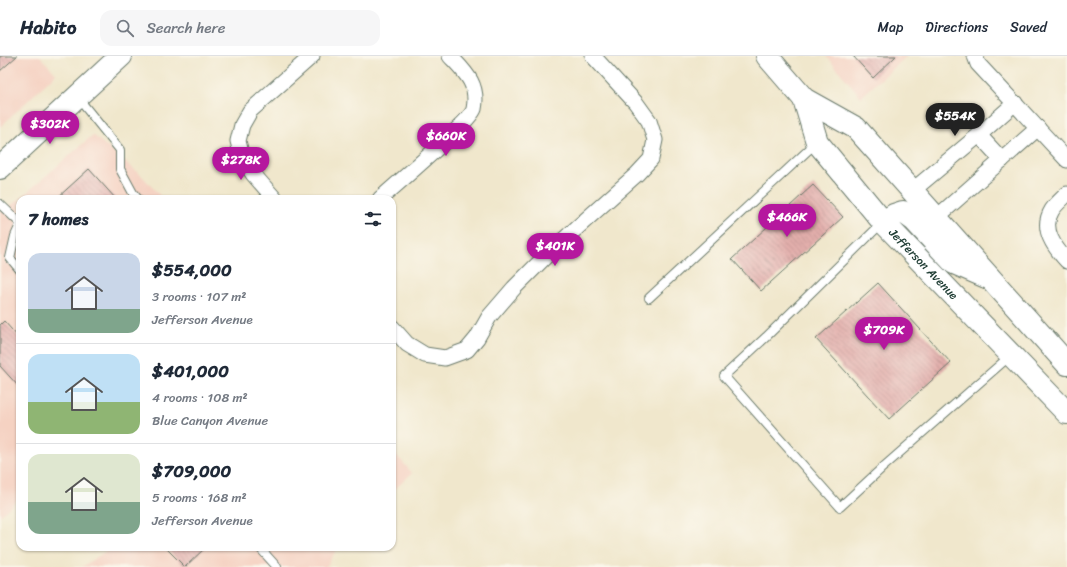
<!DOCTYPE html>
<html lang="en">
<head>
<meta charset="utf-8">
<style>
  body { margin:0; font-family:Sriracha,sans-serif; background:#f6f6f7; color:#1f2937; height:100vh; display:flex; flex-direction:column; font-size:15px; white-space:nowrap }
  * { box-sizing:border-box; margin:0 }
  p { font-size:13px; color:#747a83 }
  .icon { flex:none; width:22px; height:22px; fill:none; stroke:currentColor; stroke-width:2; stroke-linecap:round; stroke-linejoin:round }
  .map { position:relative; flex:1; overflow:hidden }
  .drawer { position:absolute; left:16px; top:139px; width:380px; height:356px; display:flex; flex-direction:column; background:#fff; border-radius:12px; box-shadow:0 1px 3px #0004 }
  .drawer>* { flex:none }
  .price { position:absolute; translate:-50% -34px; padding:0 9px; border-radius:14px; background:#b5179e; color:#fff; font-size:13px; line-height:26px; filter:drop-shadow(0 1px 2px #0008) }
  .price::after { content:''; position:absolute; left:50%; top:24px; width:12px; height:9px; margin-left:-6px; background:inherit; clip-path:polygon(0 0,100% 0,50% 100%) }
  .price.selected { background:#222; color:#fff }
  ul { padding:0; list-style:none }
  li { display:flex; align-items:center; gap:12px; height:100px; padding:0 12px }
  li+li { border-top:1px solid #e0e1e3 }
  li span { display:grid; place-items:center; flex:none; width:112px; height:80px; border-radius:12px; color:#555 }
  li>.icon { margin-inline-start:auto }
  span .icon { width:48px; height:48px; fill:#fffc; stroke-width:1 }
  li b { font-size:17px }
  h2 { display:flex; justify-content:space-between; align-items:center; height:48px; padding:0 12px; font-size:17px }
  header { display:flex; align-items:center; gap:24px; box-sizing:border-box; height:56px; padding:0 20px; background:#fff; border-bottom:1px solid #e0e1e3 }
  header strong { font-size:19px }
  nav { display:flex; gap:22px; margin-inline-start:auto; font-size:14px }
  .search { width:280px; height:36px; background:#f6f6f7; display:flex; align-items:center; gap:10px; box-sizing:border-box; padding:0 14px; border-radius:12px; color:#747a83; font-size:15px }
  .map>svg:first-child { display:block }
</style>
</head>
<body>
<header>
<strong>Habito</strong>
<div class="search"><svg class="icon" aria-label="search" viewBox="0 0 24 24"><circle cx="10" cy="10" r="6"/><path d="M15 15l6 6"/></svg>Search here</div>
<nav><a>Map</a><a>Directions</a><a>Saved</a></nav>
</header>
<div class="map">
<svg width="1067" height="511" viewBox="0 0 1067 511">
  <defs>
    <pattern id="building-back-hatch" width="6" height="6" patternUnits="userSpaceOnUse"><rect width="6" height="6" fill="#e3afac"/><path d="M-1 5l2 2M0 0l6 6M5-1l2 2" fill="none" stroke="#b7908d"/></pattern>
  </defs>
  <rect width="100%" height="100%" fill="#fbf7ec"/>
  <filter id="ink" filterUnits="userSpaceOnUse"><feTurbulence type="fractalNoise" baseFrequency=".025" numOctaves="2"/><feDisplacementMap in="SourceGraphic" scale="8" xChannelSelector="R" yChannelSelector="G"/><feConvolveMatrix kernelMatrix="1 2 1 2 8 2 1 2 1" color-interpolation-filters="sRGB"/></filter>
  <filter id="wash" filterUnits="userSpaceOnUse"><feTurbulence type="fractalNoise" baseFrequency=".012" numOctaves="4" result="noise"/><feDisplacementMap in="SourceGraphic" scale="16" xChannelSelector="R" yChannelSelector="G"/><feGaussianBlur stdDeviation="0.9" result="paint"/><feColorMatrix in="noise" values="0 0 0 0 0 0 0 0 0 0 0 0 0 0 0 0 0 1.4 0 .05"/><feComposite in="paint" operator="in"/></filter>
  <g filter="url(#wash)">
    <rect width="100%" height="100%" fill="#f0e7cc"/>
    <!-- built -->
    <g fill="#f5d2c2">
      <polygon points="0,0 40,0 56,18 0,71"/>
      <polygon points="826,0 907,0 861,41"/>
      <polygon points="93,79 142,120 163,143 20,143 20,441 0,460 0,156 16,146"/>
      <polygon points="392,394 412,417 392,436"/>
      <polygon points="112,491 338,491 326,511 82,511"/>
    </g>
    <g id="blocks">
      <!-- building -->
      <g fill="url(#building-back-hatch)">
        <polygon points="0,0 17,0 0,15"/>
        <polygon points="853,0 896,0 873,22"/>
        <polygon points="89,113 116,143 56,143"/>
        <polygon points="813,129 843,161 761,235 732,203"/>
        <polygon points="878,227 951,307 889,363 816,283"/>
        <polygon points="4,265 20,283 20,332 0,310 0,269"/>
        <polygon points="165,491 206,491 185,511"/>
      </g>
    </g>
  </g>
  <g filter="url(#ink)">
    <use href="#blocks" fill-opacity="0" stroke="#687869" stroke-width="1"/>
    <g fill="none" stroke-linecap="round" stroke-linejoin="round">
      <defs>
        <g id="lane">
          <polyline points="78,42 120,94 120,113 133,137 138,143"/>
          <polyline points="0,148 20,167"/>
          <polyline points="882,167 766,281 724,320 840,451 881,413 1011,299"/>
          <polyline points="20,169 15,180 10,202 20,214"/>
          <polyline points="649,242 817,86"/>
          <polyline points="259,491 277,511"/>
        </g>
        <g id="street">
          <polyline points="975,0 978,8 1067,104"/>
          <polyline points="979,79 1002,104"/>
          <polyline points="912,135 979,79 1015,47"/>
          <path d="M1067,138C1062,143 1056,148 1052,154C1040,173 1055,192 1067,205"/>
          <polyline points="275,143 253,118 242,101 238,85 242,69 250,55 312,0"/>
          <path d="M380,143C394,130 471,65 474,53C479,28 465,16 450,0"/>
          <polyline points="936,162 1038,72"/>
          <polyline points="392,271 407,288 425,299 445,302 467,294 477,282 489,261 514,232 551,195 637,118 651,103 655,84 649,65 636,47 593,0"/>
        </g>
        <polyline id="secondary" points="0,112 121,0"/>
        <g id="primary">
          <polyline points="767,0 804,43 856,72 1067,308"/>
          <path id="s1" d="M804,43L817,86L883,166L1067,357"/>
          <polyline points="883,166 894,159 903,156 914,164 954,207 986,221"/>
        </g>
      </defs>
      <!-- lane casing -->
      <use href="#lane" stroke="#687869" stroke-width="10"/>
      <!-- street casing -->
      <use href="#street" stroke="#687869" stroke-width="17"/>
      <!-- secondary casing -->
      <use href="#secondary" stroke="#687869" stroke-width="24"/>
      <!-- primary casing -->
      <use href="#primary" stroke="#687869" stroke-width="24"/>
      <!-- lane -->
      <use href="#lane" stroke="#fff" stroke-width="8"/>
      <!-- street -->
      <use href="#street" stroke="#fff" stroke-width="15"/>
      <!-- secondary -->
      <use href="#secondary" stroke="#fff" stroke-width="22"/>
      <!-- primary -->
      <use href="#primary" stroke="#fff" stroke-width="22"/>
    </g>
  </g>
  <g text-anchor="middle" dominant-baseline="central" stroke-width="4" stroke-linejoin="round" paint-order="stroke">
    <!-- street labels -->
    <g font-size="12" fill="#1f3d34" stroke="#fbf7ec">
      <text stroke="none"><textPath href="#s1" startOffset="207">Jefferson Avenue</textPath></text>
    </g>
  </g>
</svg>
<b class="price selected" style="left:955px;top:81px">$554K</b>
<b class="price" style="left:50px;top:89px">$302K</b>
<b class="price" style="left:446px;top:101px">$660K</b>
<b class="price" style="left:241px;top:125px">$278K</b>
<b class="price" style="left:787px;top:182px">$466K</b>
<b class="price" style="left:555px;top:211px">$401K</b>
<b class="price" style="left:884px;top:295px">$709K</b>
<section class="drawer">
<h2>7 homes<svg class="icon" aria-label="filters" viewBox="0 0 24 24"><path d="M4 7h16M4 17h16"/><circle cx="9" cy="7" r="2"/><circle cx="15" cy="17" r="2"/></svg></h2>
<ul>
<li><span style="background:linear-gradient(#c9d6e8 70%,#7fa58c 0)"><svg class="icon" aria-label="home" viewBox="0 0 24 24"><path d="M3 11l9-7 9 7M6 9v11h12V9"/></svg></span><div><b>$554,000</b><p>3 rooms · 107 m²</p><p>Jefferson Avenue</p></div></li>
<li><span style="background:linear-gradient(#bfe0f5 60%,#8fb573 0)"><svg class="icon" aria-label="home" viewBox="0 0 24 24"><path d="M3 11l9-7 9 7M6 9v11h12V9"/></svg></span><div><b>$401,000</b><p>4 rooms · 108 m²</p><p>Blue Canyon Avenue</p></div></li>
<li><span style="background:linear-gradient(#dfe7d0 60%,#7fa58c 0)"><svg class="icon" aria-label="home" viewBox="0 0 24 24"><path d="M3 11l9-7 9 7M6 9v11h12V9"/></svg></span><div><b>$709,000</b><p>5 rooms · 168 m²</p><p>Jefferson Avenue</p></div></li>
</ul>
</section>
</div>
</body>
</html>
